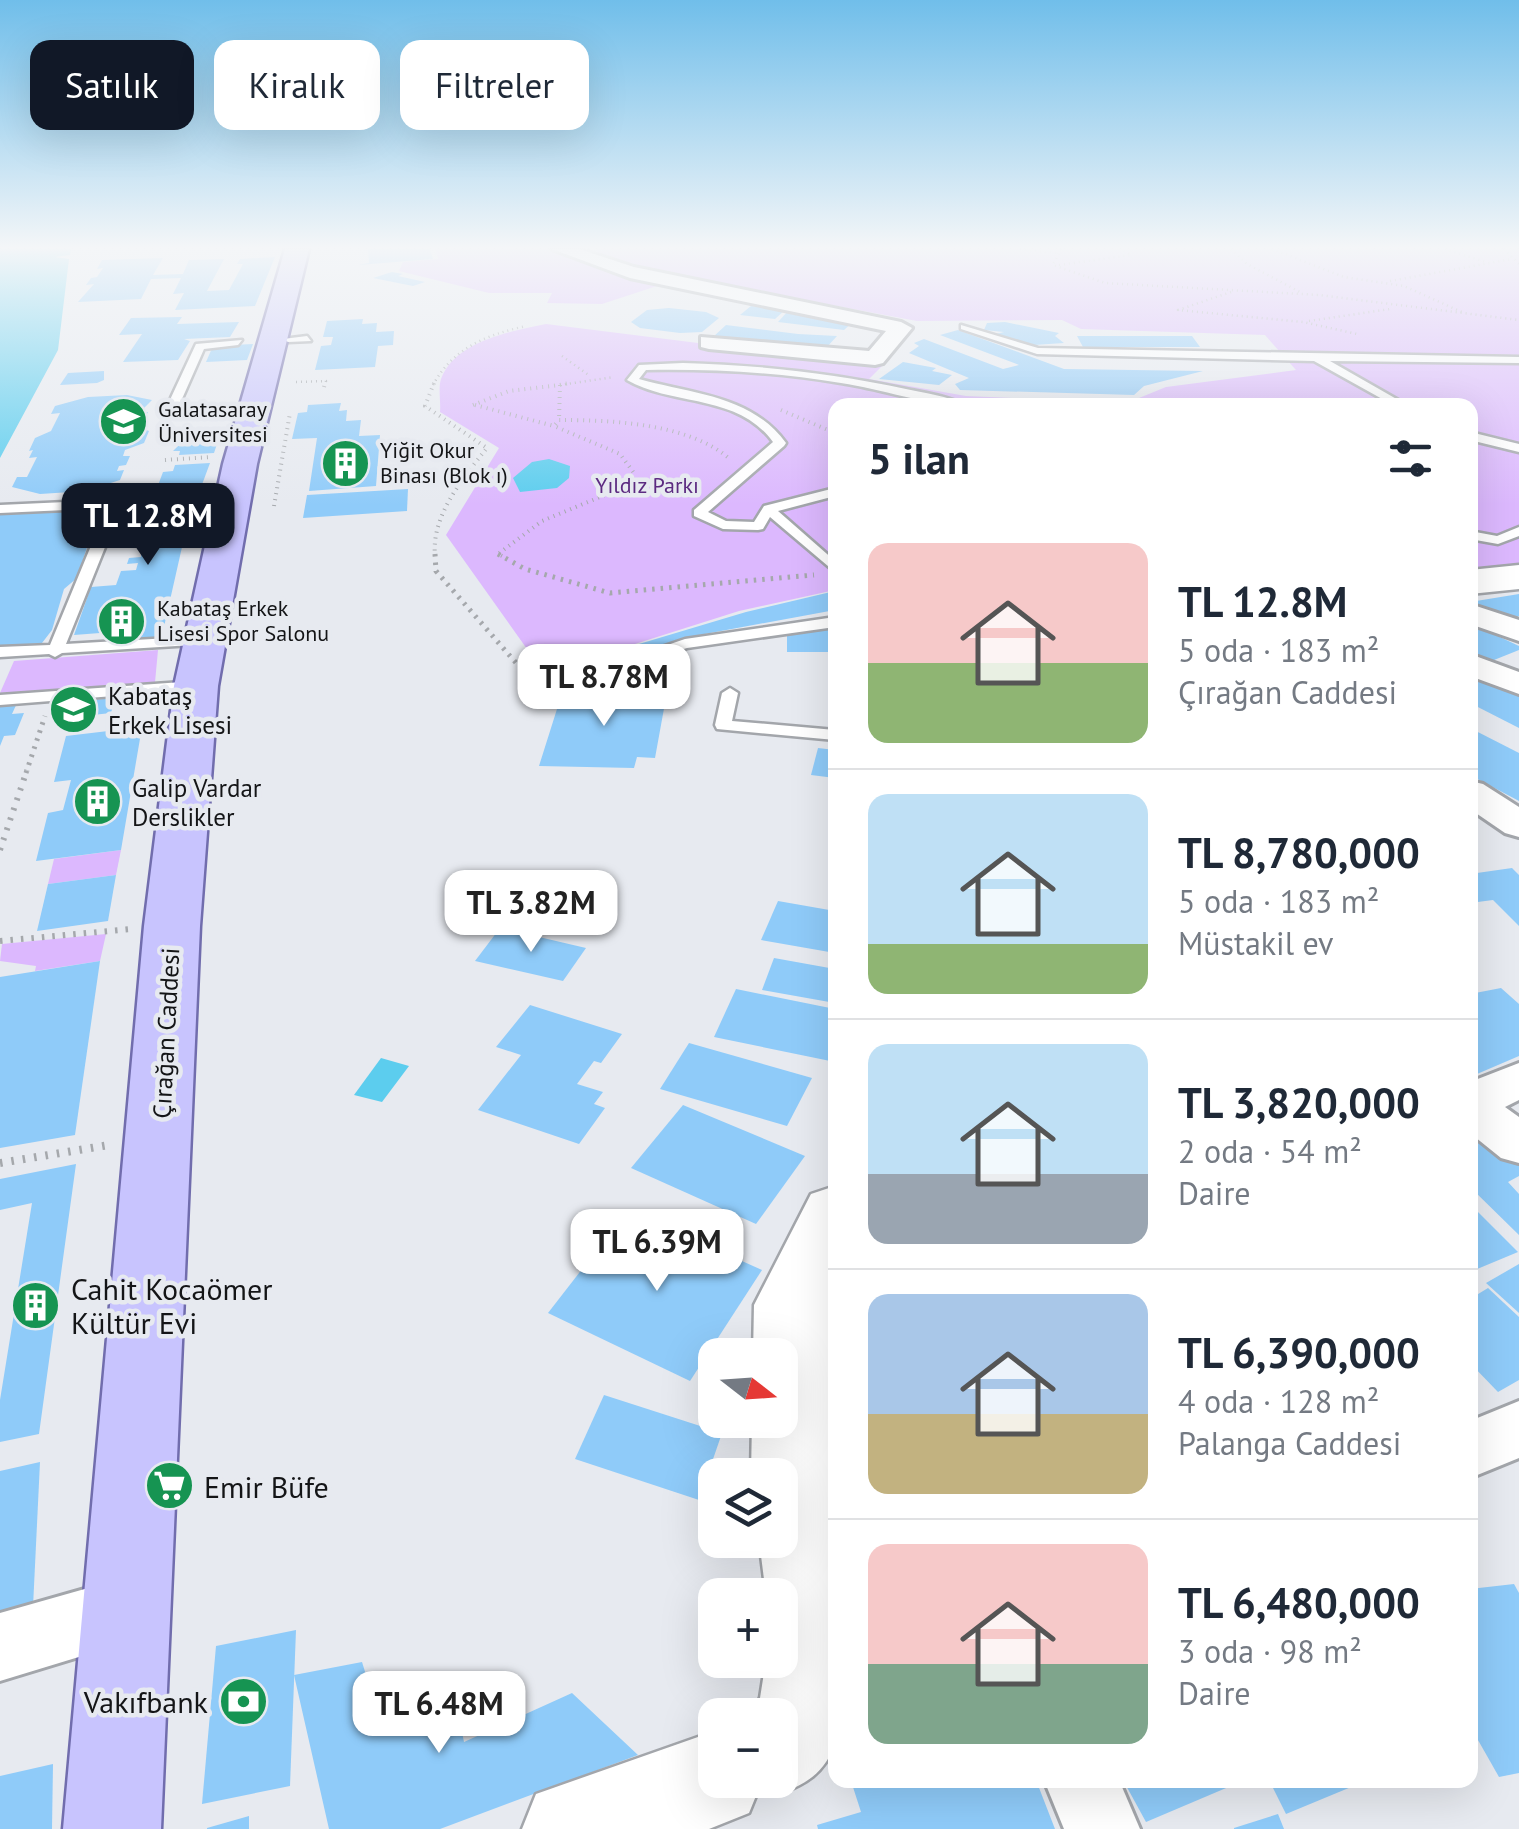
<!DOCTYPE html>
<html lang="tr">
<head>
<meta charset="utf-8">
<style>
  body { margin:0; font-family:"PT Sans",sans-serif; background:#f2f2f3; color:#1f2937; height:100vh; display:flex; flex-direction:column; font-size:38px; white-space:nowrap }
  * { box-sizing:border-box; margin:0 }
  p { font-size:32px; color:#747a83 }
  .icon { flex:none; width:55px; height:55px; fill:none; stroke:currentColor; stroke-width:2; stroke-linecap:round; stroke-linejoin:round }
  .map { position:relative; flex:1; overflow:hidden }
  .details { position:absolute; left:828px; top:398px; width:650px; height:1390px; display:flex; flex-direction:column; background:#fff; border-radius:20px; box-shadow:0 10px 40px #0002 }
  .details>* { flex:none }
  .top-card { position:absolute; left:30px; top:40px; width:648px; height:90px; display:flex; gap:20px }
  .needle { width:65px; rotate:107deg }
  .buttons { position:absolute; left:698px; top:1338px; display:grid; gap:20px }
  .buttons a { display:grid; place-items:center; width:100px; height:100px; border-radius:20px; background:#fff; box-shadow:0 10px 40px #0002; font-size:50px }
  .price { position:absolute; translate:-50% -85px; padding:0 22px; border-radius:20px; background:#fff; color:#222; font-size:32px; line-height:65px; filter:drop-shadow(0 2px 5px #0008) }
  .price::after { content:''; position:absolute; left:50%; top:60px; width:30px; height:22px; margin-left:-15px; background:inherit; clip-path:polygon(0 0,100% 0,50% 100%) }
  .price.on { background:#111827; color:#fff }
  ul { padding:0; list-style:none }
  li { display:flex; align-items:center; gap:30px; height:250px; padding:0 40px }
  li+li { border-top:2px solid #e0e1e3 }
  li span { display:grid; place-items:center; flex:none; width:280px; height:200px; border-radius:20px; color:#555 }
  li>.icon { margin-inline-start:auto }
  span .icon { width:120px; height:120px; fill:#fffc; stroke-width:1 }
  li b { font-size:42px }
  h2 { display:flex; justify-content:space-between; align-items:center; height:120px; padding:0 40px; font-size:42px }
  .chip { padding:0 35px; border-radius:20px; background:#fff; box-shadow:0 10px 40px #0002; font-size:35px; line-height:90px }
  .chip.on { background:#111827; color:#fff }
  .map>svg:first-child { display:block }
</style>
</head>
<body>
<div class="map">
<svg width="1519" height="1829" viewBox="0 0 1519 1829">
  <rect width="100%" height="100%" fill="#e7eaf0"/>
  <!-- green -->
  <g fill="#dcb8fe">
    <polygon points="435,249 553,249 583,263 660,285 602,304 547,303 552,293 489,293 399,271 403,262 438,259"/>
    <path d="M594,249H1519V570L1470,574V405H835V590L739,611L575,663L527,649L446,535L499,448L440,412C441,403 438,388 441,379C455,341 512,331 546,324L882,366L869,379L966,396L1106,402L1139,398L1166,387L1296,370L1265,335L1081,329L1062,320L917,321L656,272L610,260Z"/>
    <polygon points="158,650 155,682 0,693 14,661"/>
    <polygon points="121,850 116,875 48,884 54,859"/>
    <polygon points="106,934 100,961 35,971 36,966 0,961 2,944"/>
  </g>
  <!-- water -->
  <g fill="#5ccdee">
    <polygon points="0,249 71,249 70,255 55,257 69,259 58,350 0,458"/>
    <polygon points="549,459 570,466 569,478 557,488 520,492 513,478 532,462"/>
    <polygon points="381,1058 409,1066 382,1102 354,1095"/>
  </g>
  <!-- building -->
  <g fill="#8fcbf9">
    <polygon points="368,249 430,249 433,259 358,265 369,263"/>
    <polygon points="275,257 255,306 175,310 184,293 173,294 181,278 151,279 141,299 78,302 94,284 86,285 91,278 97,277 103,268 97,269 102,260 163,258 153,275 183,274 189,260 224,259 207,291 229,290 243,264 237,264 240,259"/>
    <polygon points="392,272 403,274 398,276 425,282 413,286 373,278"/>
    <polygon points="751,306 785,310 775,319 740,315"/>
    <polygon points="669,308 706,312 719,318 702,332 680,333 640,328 631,322 647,310"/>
    <polygon points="788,311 819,314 855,320 844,330 778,322"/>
    <polygon points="182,317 177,324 239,322 230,337 184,339 190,341 178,360 123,362 142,334 119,335 131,318"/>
    <polygon points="363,319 362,324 377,323 376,332 394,331 393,345 378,346 375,367 315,370 321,346 331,345 333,337 323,337 327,321"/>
    <polygon points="1005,322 1059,333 1055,336 1064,343 1034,345 996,334 1004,332 984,330 987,323"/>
    <polygon points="726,325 798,334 837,336 826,348 713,337"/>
    <polygon points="958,330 1064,369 1203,371 1144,386 1134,395 960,390 955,384 969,378 909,353 919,346 914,343 924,339 1003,369 1019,365 940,335"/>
    <polygon points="1077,336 1192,336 1200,347 1083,347"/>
    <polygon points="253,344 247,360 206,362 213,346"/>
    <polygon points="903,362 936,368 932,371 952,375 939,385 879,379"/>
    <polygon points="104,371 104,380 97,383 60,385 68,373"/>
    <polygon points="127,395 152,400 140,412 148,412 144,420 137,420 135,426 149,431 144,443 125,450 123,456 130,456 126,465 119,466 117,471 124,470 120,480 86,491 40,494 12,487 17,477 27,477 37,457 29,458 33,450 29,451 35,438 51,431 60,413 51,414 55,406 88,397"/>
    <polygon points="341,403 339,411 347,410 346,421 361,420 359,436 380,435 376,486 309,491 317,438 292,439 298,413 307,412 308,405"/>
    <polygon points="219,438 214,453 179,455 180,451 173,451 184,440"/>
    <polygon points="210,463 187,525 161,640 109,645 113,632 74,635 91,587 116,585 121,571 136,570 138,563 127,564 129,558 141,557 141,541 158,540 162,526 150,527 153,519 145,519 150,501 160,500 164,493 164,488 157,488 163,472 173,471 175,465"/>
    <polygon points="408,489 407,511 303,518 307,495"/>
    <polygon points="70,509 68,513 101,510 98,517 102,517 93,529 77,578 64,589 52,630 42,643 0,647 0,514"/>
    <polygon points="835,591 835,610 694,636 628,655 619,650 746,612"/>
    <polygon points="1519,594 1519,616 1508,622 1470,609 1470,602"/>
    <polygon points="1470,623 1519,646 1519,650 1489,662 1470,653"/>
    <polygon points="787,628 835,629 835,652 787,652"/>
    <polygon points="1470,672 1519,691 1519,728 1470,703"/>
    <polygon points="563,690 667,692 655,758 637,757 634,768 539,766"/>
    <polygon points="115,698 111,713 74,717 79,701"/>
    <polygon points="17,703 12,714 24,713 15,735 4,736 0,746 0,705"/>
    <polygon points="142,727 121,850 36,861 48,813 63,810 71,780 54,782 66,736"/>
    <polygon points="1470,728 1519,753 1519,801 1470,775"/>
    <polygon points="818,748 835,750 835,778 811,775"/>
    <polygon points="1512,868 1519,875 1519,926 1493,900 1470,903 1470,874"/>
    <polygon points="116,875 108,921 37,931 48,884"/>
    <polygon points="778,901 835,911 835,953 761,940"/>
    <polygon points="500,928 586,948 563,981 475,961"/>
    <polygon points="774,958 835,969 835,1003 762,990"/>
    <polygon points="100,961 75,1135 0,1148 0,977"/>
    <polygon points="1501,988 1519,1004 1519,1056 1470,1077 1470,994"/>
    <polygon points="736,989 835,1009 835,1062 714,1037"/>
    <polygon points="530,1005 622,1034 601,1063 594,1061 577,1084 603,1092 594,1104 605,1108 579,1144 478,1110 521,1055 496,1047"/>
    <polygon points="689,1043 812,1078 787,1126 660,1089"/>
    <polygon points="683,1105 805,1156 756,1224 631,1168"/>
    <polygon points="1486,1138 1519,1165 1519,1176 1508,1182 1519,1194 1519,1235 1470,1187 1470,1147"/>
    <polygon points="76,1164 39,1434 0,1442 0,1400 32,1203 0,1210 0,1179"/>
    <polygon points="1470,1204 1518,1252 1470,1272"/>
    <polygon points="628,1210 762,1270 690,1381 548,1313"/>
    <polygon points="1519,1264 1519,1313 1486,1283"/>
    <polygon points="835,1280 835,1373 811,1352"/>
    <polygon points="1488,1288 1519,1317 1519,1380 1498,1392 1470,1363 1470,1299"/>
    <polygon points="604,1395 722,1433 699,1500 575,1459"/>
    <polygon points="40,1462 33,1607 0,1616 0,1471"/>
    <polygon points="1514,1584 1519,1593 1519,1773 1499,1777 1470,1726 1470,1589"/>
    <polygon points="296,1630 290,1786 202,1804 216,1646"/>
    <polygon points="362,1662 383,1729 457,1708 464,1742 572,1693 638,1755 440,1829 329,1829 294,1675"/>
    <polygon points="53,1764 52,1829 0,1829 0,1776"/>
    <polygon points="864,1780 1036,1780 1055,1829 818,1829 817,1825 861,1812 852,1784"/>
    <polygon points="1123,1780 1245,1780 1146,1822"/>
    <polygon points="1269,1780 1368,1780 1286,1814"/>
    <polygon points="1278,1814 1284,1829 1234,1829 1234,1828"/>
    <polygon points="249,1816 249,1829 207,1829 207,1828"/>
  </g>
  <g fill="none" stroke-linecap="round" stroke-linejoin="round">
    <defs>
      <g id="service">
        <polygon points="961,325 1038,348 1519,357 1519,363 1330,361 1407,405 1393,405 1314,361 1037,354 961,329"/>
        <polygon points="307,336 311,341 288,342 283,339"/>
        <polygon points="242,340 238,345 204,349 174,417 164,419 162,417 196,344"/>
        <path d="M683,363C758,365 832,373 906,389C925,393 948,396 965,405C924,405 882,389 841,383C777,372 712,369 646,370L639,379C692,394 751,395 786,443L784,446L708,512L726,521L754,522L764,506L835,488V496L778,511L835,561V572L770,517L763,529L758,530L723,529L694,516V510L773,442C737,393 674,407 627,380L639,365Z"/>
        <polygon points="1470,432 1519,444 1519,452 1470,440"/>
        <polygon points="88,501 120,510 66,644 204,636 212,641 209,644 62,653 55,657 49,654 0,657 0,647 50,645 105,512 88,509 0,513 0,505"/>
        <polygon points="1519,527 1519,536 1498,544 1470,539 1470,531 1497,536"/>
        <polygon points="835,617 835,627 687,648 587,680 579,675 685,639"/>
        <polygon points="196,681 202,683 202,689 0,705 0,695"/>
        <polygon points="730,688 738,693 732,721 835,730 835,740 717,729 715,725 722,693"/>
      </g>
      <g id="minor">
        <polygon points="552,249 579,249 634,267 901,322 912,328 883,363 875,365 709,349 701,347 701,337 869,351 886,331 630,278"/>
        <polygon points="1470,604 1519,620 1519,641 1470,624"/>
        <polygon points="1470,654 1519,672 1519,694 1470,676"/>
        <polygon points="1470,781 1483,784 1519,807 1519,837 1505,833 1470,809"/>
        <polygon points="1519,1063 1519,1100 1505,1107 1519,1117 1519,1163 1501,1158 1470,1133 1470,1082"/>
        <polygon points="1519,1401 1519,1458 1470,1478 1470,1421"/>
        <polygon points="127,1577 151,1587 161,1611 151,1635 0,1681 0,1613"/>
        <polygon points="1044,1780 1119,1780 1140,1829 1064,1829"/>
      </g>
      <g id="secondary">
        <polygon points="1519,565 1519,589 1470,594 1470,570"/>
        <path d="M835,1186V1289L828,1305L835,1490V1745C823,1774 807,1783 780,1794L760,1786L749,1813L709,1829H522L536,1794L715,1731V1780H780V1715H746L760,1698L766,1660H780V1595H766L759,1540H780V1475H751L752,1420H780V1355H753L754,1305L811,1194Z"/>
      </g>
      <polygon id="primary" points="285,249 309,249 257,464 218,686 200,926 161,1829 63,1829 144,926 174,686 223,464"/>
    </defs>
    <!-- service casing -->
    <use href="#service" stroke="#a3a6ab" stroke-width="5"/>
    <!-- minor casing -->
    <use href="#minor" stroke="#a3a6ab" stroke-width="6"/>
    <!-- secondary casing -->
    <use href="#secondary" stroke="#a3a6ab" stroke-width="5"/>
    <!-- primary casing -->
    <use href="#primary" stroke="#716dad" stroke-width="5"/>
    <!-- path-far4 -->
    <g stroke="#a5a8ac" stroke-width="2.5" stroke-dasharray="1 4" stroke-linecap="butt">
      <polyline points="1020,249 1057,253"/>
      <polyline points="1061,249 1053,265 1105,283 1319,295 1519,320"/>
      <polyline points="1231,249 1247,264 1300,292"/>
      <polyline points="1272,249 1344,277 1404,286 1464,313"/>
      <polyline points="1445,249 1486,262"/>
      <polyline points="1504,249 1519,264"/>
      <polyline points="1059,265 1131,255 1122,249"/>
      <polyline points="1390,281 1512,259"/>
      <polyline points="1231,292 1178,310 1303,322 1357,334"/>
      <polyline points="1309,321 1390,309"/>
      <polyline points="562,356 590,376"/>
      <polyline points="296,382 326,381 325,385"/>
      <path d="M433,385C453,348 486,335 526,326"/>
      <polyline points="560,385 614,377"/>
    </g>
    <!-- path-far3 -->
    <g stroke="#a5a8ac" stroke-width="4" stroke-dasharray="1 5" stroke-linecap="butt">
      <path d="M434,383L425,406L487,448C463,478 431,516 435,556"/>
      <polyline points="560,385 569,383"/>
      <polyline points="324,387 325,383"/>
      <polyline points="473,405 509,391 560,385 559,420"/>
      <polyline points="475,405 554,426"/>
      <polyline points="781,410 835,433"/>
      <polyline points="165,460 211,457"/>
      <polyline points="274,506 290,413"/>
      <path d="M502,556L498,554L542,521L629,485L634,473L620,454L554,426L559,420C611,420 690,423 731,460"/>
    </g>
    <!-- path-far2 -->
    <g stroke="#a5a8ac" stroke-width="5" stroke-dasharray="2.5 6" stroke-linecap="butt">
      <polyline points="435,554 436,571 517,664 566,677"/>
      <polyline points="498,554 525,569 610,593 814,575"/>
      <polyline points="26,773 45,716"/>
    </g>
    <!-- path-far1 -->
    <g stroke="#a5a8ac" stroke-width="6" stroke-dasharray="2.5 8" stroke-linecap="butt">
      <polyline points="0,850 27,770"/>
      <polyline points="0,941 131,929"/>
    </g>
    <!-- path -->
    <polyline stroke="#a5a8ac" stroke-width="8" stroke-dasharray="2.5 9" stroke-linecap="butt" points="0,1163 109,1145"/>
    <!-- service -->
    <use href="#service" fill="#fff" fill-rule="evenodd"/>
    <!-- minor -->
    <use href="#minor" fill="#fff" fill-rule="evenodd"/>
    <!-- secondary -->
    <use href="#secondary" fill="#fff" fill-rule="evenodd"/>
    <!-- primary -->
    <use href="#primary" fill="#c8c4fe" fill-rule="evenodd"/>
  </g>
  <!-- sky -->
  <linearGradient id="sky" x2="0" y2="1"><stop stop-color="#70beea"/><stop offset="0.49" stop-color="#f4f6f8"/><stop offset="1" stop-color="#f4f6f8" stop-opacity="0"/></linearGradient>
  <rect width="1519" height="505" fill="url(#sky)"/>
  <!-- icons -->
  <defs>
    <symbol id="university-disc" viewBox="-11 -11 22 22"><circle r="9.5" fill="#169452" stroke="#e7eaf0"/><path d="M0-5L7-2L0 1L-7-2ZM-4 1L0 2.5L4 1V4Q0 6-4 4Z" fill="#fff"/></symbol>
    <symbol id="building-disc" viewBox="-11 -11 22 22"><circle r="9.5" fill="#169452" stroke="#e7eaf0"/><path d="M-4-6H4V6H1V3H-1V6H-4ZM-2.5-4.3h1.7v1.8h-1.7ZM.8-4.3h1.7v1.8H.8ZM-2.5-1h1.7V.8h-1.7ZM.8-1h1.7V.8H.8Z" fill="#fff"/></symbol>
    <symbol id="school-disc" viewBox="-11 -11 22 22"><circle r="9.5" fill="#169452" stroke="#e7eaf0"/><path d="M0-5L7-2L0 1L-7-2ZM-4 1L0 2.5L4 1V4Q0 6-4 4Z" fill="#fff"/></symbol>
    <symbol id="supermarket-disc" viewBox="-11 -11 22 22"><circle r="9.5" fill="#169452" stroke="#e7eaf0"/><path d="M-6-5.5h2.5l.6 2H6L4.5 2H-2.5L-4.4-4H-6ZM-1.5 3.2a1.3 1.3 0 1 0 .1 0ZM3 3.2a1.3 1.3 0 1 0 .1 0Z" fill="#fff"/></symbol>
    <symbol id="bank-disc" viewBox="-11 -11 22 22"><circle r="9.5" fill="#169452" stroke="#e7eaf0"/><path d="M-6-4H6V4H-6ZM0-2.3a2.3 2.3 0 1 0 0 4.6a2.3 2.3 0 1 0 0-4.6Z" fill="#fff"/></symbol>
  </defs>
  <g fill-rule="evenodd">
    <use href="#university-disc" x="96" y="394" width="55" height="55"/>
    <use href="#building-disc" x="318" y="436" width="55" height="55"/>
    <use href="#building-disc" x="94" y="594" width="55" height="55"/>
    <use href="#school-disc" x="46" y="682" width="55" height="55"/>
    <use href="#building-disc" x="70" y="774" width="55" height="55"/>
    <use href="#building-disc" x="8" y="1278" width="55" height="55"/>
    <use href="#supermarket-disc" x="142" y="1458" width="55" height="55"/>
    <use href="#bank-disc" x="216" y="1674" width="55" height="55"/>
  </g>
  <g text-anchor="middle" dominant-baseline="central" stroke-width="9" stroke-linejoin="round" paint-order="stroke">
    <!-- far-poi labels -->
    <g font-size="22" fill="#141517" stroke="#e7eaf0" text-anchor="start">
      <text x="158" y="409">Galatasaray<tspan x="158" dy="25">Üniversitesi</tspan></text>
      <text x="380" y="450">Yiğit Okur<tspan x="380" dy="25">Binası (Blok ı)</tspan></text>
      <text x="157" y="608">Kabataş Erkek<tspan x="157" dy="25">Lisesi Spor Salonu</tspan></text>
    </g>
    <!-- far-park labels -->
    <g font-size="22" fill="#5c2b81" stroke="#e7eaf0">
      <text x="647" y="485">Yıldız Parkı</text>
    </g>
    <!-- poi labels -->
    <g font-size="25" fill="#141517" stroke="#e7eaf0" text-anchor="start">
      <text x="108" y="696">Kabataş<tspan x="108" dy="29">Erkek Lisesi</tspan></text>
      <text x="132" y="788">Galip Vardar<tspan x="132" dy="29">Derslikler</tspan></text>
    </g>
    <!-- street labels -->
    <g font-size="25" fill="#141517" stroke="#e7eaf0">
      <text transform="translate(166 1033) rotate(-87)">Çırağan Caddesi</text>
    </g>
    <!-- near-poi labels -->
    <g font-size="30" fill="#141517" stroke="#e7eaf0" text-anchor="start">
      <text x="71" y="1288">Cahit Kocaömer<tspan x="71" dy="34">Kültür Evi</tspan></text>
      <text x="204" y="1486">Emir Büfe</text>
      <text x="208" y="1701" text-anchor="end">Vakıfbank</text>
    </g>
  </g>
</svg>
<div class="buttons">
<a><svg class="needle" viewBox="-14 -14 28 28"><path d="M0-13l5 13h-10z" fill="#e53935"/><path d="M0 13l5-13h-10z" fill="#747a83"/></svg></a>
<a><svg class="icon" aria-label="layers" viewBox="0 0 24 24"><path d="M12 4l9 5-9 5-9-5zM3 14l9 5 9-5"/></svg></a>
<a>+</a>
<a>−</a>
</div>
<b class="price on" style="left:148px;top:568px">TL 12.8M</b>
<b class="price" style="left:604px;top:729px">TL 8.78M</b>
<b class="price" style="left:531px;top:955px">TL 3.82M</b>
<b class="price" style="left:657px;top:1294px">TL 6.39M</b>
<b class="price" style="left:439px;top:1756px">TL 6.48M</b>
<div class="top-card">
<a class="chip on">Satılık</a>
<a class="chip">Kiralık</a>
<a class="chip">Filtreler</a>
</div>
<section class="details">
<h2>5 ilan<svg class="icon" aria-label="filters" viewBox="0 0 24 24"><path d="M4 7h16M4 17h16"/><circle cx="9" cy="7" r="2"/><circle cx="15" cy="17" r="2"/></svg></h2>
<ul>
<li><span style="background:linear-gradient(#f6c9c9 60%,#8fb573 0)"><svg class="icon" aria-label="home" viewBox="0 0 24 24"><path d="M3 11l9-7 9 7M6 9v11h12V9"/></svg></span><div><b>TL 12.8M</b><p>5 oda · 183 m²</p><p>Çırağan Caddesi</p></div></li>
<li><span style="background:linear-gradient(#bfe0f5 75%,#8fb573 0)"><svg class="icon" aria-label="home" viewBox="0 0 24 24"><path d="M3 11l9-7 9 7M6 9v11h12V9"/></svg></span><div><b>TL 8,780,000</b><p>5 oda · 183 m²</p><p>Müstakil ev</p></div></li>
<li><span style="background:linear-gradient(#bfe0f5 65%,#9aa5b1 0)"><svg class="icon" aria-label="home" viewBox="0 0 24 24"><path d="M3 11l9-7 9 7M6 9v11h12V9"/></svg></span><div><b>TL 3,820,000</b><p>2 oda · 54 m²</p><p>Daire</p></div></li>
<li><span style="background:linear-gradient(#a9c7e8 60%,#c2b280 0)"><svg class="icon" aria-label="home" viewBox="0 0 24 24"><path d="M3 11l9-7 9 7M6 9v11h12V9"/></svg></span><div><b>TL 6,390,000</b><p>4 oda · 128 m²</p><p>Palanga Caddesi</p></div></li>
<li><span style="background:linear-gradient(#f6c9c9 60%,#7fa58c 0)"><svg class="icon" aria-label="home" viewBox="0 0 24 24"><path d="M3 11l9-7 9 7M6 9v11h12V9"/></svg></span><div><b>TL 6,480,000</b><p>3 oda · 98 m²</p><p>Daire</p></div></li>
</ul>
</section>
</div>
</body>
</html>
